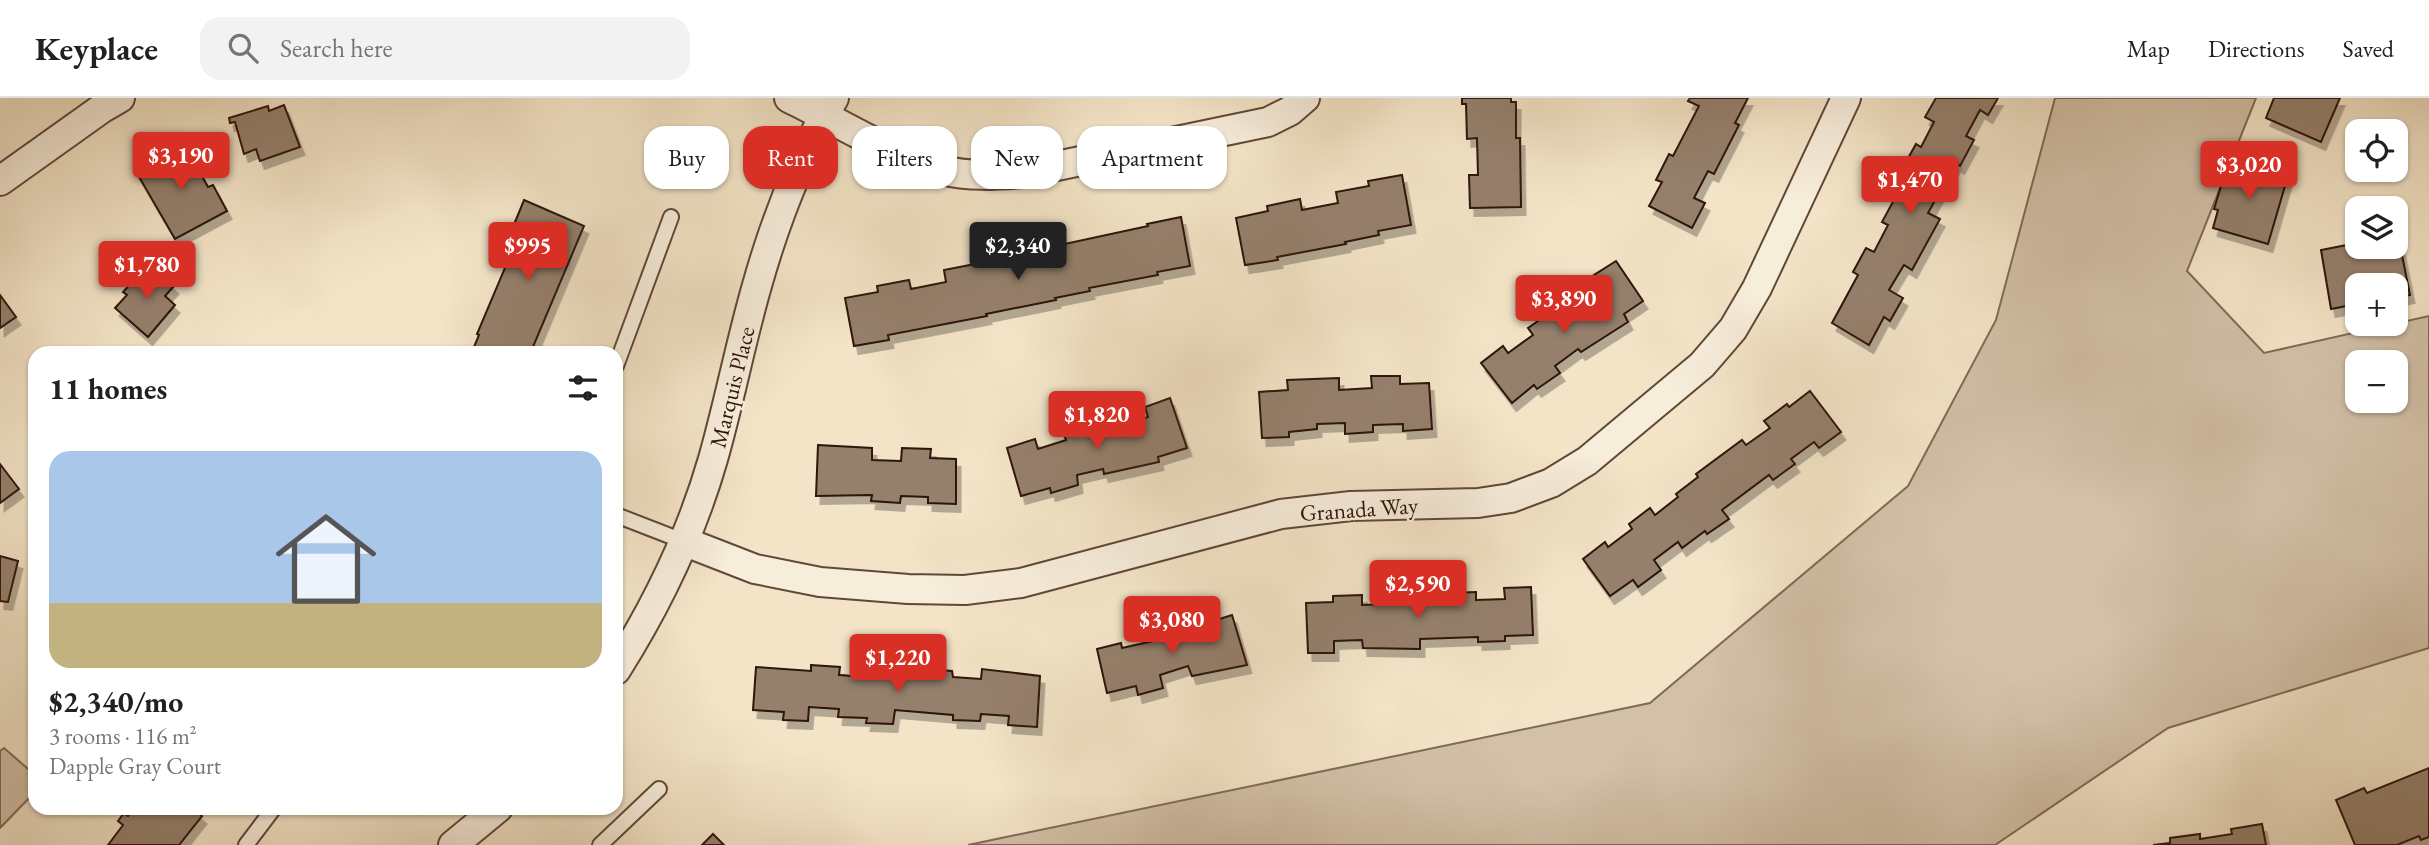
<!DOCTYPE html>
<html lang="en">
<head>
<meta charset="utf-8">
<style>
  body { margin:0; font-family:"EB Garamond",serif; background:#f2f2f2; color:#202124; height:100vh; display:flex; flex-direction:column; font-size:26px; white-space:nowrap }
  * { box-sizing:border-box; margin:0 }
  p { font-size:23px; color:#757577 }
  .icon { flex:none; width:38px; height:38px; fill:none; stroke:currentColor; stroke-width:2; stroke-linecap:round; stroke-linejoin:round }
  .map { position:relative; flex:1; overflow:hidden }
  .drawer { position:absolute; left:28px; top:248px; width:595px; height:469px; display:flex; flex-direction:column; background:#fff; border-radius:21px; box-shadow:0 2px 5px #0004 }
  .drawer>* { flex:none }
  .top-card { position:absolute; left:644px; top:28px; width:665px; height:63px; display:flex; gap:14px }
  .controls { position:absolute; left:2345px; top:21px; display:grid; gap:14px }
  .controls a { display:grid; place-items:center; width:63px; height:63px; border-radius:14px; background:#fff; box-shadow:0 2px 5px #0004; font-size:35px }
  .price { position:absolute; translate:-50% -60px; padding:0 16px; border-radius:7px; background:#d93025; color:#fff; font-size:23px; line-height:46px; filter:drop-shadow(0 2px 4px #0008) }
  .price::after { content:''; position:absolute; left:50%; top:42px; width:21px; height:16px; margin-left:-10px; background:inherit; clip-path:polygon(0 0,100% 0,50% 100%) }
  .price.current { background:#222; color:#fff }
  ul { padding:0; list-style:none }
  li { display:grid; align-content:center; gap:14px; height:371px; padding:0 21px }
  li span { display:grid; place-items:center; height:217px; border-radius:21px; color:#555 }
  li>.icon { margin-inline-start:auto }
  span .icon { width:126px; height:126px; fill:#fffc; stroke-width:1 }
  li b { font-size:30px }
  h2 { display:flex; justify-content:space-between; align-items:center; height:84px; padding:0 21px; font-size:30px }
  .tag { padding:0 24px; border-radius:21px; background:#fff; box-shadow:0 2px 5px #0004; font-size:24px; line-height:63px }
  .tag.current { background:#d93025; color:#fff }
  header { display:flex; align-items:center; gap:42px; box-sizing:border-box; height:98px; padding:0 35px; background:#fff; border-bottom:2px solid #e0e0e0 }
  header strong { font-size:33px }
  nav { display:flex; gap:38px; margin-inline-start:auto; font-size:24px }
  .search { width:490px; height:63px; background:#f2f2f2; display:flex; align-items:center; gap:18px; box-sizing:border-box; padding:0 24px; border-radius:21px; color:#757577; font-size:26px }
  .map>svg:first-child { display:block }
</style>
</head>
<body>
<header>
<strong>Keyplace</strong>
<div class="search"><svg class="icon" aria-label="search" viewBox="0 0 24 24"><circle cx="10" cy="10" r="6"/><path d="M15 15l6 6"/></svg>Search here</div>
<nav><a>Map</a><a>Directions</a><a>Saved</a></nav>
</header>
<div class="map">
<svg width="2429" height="747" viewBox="0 0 2429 747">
  <defs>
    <filter id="shadow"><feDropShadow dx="4.5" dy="8" stdDeviation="0" flood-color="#0004"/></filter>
  </defs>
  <rect width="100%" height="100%" fill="#f3e4c7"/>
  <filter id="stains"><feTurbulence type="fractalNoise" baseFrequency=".00286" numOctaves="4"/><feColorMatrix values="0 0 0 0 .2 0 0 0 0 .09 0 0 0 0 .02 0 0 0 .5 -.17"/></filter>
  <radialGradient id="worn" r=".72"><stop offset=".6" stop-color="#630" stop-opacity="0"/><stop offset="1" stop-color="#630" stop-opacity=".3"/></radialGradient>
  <!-- green -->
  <g fill="#d2c0a7" stroke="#806a58" stroke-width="2" fill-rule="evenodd">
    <path d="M2055,0H2256L2187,173L2264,255L2429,218V550L2168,630L1995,747H968L1650,605L1908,388L1996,222ZM2357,264H2396V303H2357Z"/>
    <polygon points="4,650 35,677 35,694 0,730 0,653"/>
  </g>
  <!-- building -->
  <g fill="#95806c" stroke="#2f1309" stroke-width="2" filter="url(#shadow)">
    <polygon points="1462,0 1511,0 1511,4 1516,4 1516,40 1520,40 1521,109 1470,110 1469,77 1478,77 1477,40 1467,41 1466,6 1462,6"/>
    <polygon points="1690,0 1748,0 1735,25 1739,27 1714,76 1708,73 1694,100 1705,105 1692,130 1649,108 1662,84 1656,82 1669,56 1673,58 1699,8 1688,3"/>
    <polygon points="1936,0 1998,0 1988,17 1980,12 1966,38 1974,42 1960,68 1956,65 1928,115 1940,121 1912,172 1904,167 1889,192 1903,200 1890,223 1884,219 1869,247 1832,225 1858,177 1853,174 1866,150 1874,154 1888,127 1882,124 1895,100 1888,96 1916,46 1921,49 1934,24 1925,19"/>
    <polygon points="2274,0 2340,0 2321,44 2266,20"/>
    <polygon points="284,7 300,49 260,63 256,51 244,56 235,24 230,25 229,20 268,8 269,13"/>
    <polygon points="184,46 208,89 213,87 227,113 175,141 135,72 157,64"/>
    <polygon points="2230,59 2287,81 2268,146 2213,130 2218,112 2214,111"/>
    <polygon points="1402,77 1411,127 1378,133 1379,137 1345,144 1346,146 1277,159 1278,162 1245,167 1236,120 1268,113 1267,108 1300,101 1302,112 1338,105 1336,94 1369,88 1368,83"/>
    <polygon points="524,102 584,128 530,256 471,256 479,237 477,236 521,132 513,129"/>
    <polygon points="1181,119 1190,168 1157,174 1158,177 1089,190 1090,193 1055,200 1056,202 986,216 987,218 888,237 889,242 854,248 845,200 878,194 877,188 909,182 911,191 946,184 944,172 1011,159 1012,166 1048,159 1046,150 1148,128 1147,126"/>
    <polygon points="2398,137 2410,197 2396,200 2396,187 2357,187 2357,206 2331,211 2321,152 2357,145 2357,149 2396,149 2396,138"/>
    <polygon points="1616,163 1643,203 1624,216 1628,224 1581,254 1578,251 1555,268 1560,275 1537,291 1534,287 1512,305 1481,265 1503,248 1508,255 1533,237 1528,230 1551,214 1553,219 1601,185 1594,177"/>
    <polygon points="148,166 174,188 165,198 175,207 148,239 115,210 127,197 123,194"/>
    <polygon points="0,197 16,219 0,230"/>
    <polygon points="1371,278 1400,278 1400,286 1429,285 1432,331 1403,333 1403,326 1373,327 1373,334 1345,336 1345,325 1317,326 1317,331 1289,334 1289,339 1262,340 1259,294 1288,292 1287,282 1339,280 1339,292 1372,290"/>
    <polygon points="1810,293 1841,334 1819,350 1814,344 1791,361 1795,366 1773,382 1769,377 1722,412 1729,421 1707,436 1705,433 1682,450 1678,444 1654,462 1661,472 1638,489 1633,482 1610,498 1583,461 1605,444 1608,449 1632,431 1629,426 1650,410 1655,417 1678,399 1676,396 1698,379 1696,376 1742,342 1746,347 1770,330 1764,323 1787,306 1789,309"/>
    <polygon points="1170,300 1187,350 1158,359 1159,364 1104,376 1103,371 1077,377 1078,387 1051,395 1050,390 1021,398 1007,350 1035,341 1038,351 1066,342 1064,336 1090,329 1092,336 1148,319 1145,309"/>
    <polygon points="818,347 872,350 872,362 901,363 902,350 931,351 930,360 956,361 956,406 928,405 928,399 901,398 900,405 871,403 872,397 816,398"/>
    <polygon points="0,366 19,391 0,405"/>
    <polygon points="0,458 18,463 8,504 0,503"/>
    <polygon points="1531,489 1533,537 1505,538 1505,543 1478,544 1478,539 1420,541 1420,551 1363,550 1362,542 1334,543 1334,555 1308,555 1306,505 1333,504 1333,498 1362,497 1362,507 1390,506 1390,502 1418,501 1418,496 1476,494 1476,502 1505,501 1504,490"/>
    <polygon points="1232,517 1247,567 1192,578 1188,568 1160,577 1163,590 1138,597 1136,588 1107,595 1097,551 1121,545 1122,550 1153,543 1151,535 1175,529 1177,536 1208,529 1207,525"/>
    <polygon points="811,567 840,569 839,577 868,579 868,573 896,575 896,569 952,573 953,579 981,581 982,571 1040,578 1037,629 1008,627 1009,618 981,616 980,623 953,622 953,617 895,612 893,626 866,625 867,620 838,619 839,611 809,609 808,623 783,622 784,614 753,612 756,569 811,573"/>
    <polygon points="2429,670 2429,739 2421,742 2419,738 2397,747 2355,747 2336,702 2364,690 2367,695"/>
    <polygon points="134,710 193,710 202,718 179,747 108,747 123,727 118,723 124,715 128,718"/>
    <polygon points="2262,726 2266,747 2153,747 2170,745 2170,740 2200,736 2200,741 2232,736 2231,731"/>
    <polygon points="713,736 724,747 702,747"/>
  </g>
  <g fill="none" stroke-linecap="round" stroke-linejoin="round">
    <defs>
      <g id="service">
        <polyline points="616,268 671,119"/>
        <polyline points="616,417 683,443"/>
        <polyline points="246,747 274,710"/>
        <polyline points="600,747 659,691"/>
      </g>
      <g id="minor">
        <path d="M789,0C837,23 892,58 942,72C969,79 996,77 1023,75L1268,24L1290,13L1305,0"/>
        <polyline points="0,83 101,11 120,0"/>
        <polyline points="683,443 755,471 820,484 908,491 965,492 1021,485 1281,416 1351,408 1478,405 1511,400 1551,385 1587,363 1702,267 1733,231 1757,190 1846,0"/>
        <path d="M616,572C657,507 692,434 713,361C729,305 740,247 756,191C774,126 800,59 834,0"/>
        <polyline points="453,747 498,710"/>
      </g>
    </defs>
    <!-- service casing -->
    <use href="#service" stroke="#604738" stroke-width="18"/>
    <!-- minor casing -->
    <use href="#minor" stroke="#604738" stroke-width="32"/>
    <!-- service -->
    <use href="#service" stroke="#f7eddb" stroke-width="14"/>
    <!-- minor -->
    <use href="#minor" stroke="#f7eddb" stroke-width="28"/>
  </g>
  <g text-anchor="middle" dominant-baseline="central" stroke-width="5" stroke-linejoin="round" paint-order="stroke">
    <!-- street labels -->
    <g font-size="23" fill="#2f1309" stroke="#f7eddb">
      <text transform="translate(732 289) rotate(-76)">Marquis Place</text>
      <text transform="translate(1359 411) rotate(-4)">Granada Way</text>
    </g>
  </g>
  <rect width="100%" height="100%" filter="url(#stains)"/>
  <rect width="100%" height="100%" fill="url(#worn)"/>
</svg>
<div class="controls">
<a><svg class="icon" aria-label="locate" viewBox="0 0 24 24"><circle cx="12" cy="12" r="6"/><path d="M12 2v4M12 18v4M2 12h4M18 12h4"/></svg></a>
<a><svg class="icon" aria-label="layers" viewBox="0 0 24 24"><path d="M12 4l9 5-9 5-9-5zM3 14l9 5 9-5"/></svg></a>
<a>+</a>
<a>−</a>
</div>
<b class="price" style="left:181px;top:94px">$3,190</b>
<b class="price" style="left:2249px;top:103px">$3,020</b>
<b class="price" style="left:1910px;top:118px">$1,470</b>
<b class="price" style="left:528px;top:184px">$995</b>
<b class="price current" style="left:1018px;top:184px">$2,340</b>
<b class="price" style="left:147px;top:203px">$1,780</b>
<b class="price" style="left:1564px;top:237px">$3,890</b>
<b class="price" style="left:1097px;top:353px">$1,820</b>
<b class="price" style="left:1418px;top:522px">$2,590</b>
<b class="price" style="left:1172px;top:558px">$3,080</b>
<b class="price" style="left:898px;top:596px">$1,220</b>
<div class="top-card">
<a class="tag">Buy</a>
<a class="tag current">Rent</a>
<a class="tag">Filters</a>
<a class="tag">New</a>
<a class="tag">Apartment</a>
</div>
<section class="drawer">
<h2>11 homes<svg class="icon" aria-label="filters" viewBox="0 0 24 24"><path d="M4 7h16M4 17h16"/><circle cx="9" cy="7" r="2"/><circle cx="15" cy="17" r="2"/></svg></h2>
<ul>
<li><span style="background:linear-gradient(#a9c7e8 70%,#c2b280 0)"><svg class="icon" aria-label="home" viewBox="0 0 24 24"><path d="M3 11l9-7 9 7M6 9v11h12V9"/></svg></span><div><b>$2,340/mo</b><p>3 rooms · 116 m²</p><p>Dapple Gray Court</p></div></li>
</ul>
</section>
</div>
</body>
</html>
